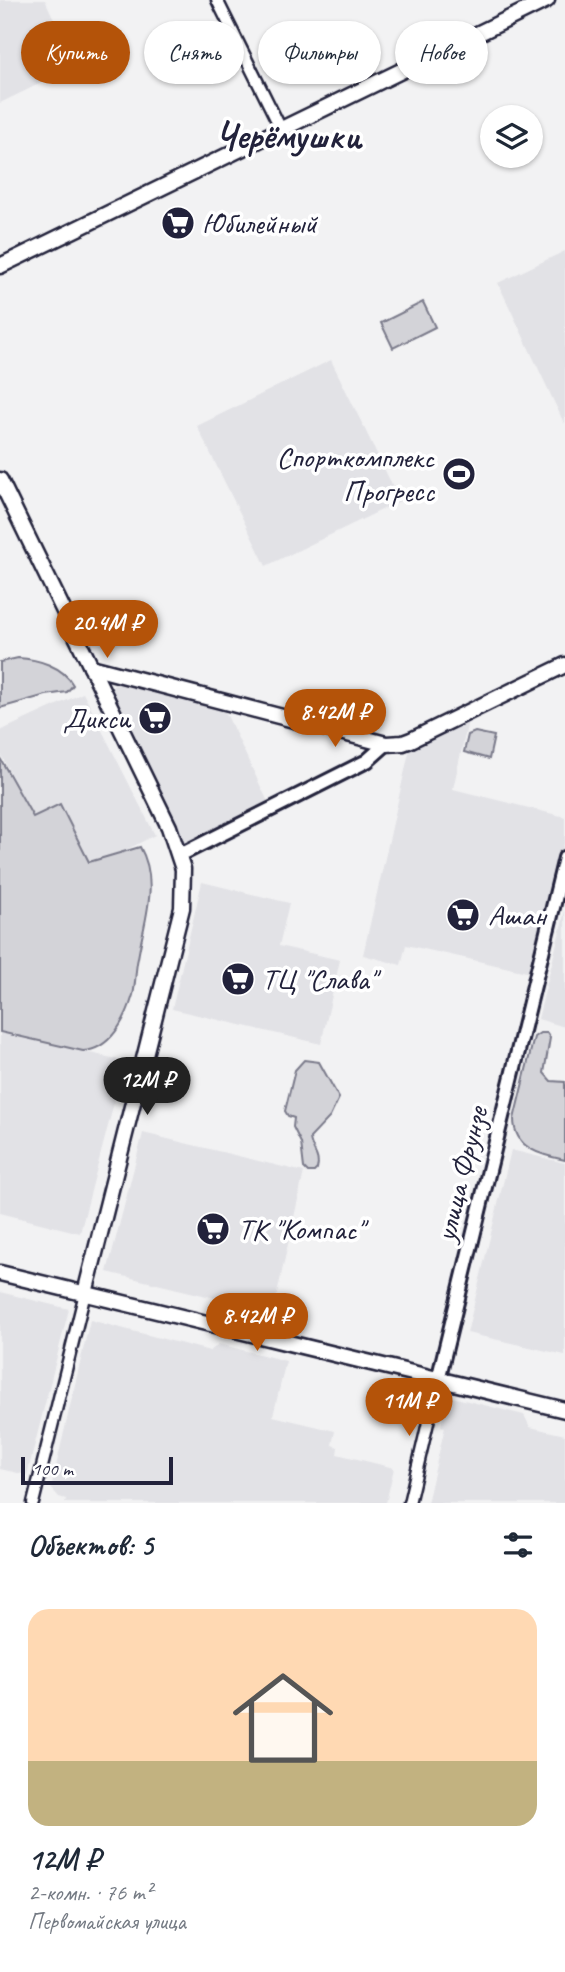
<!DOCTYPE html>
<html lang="ru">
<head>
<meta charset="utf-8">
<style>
  body { margin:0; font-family:Caveat,sans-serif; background:#f6f6f7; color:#1f2937; height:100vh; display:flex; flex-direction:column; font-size:26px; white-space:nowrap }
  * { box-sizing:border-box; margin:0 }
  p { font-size:23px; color:#747a83 }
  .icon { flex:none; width:38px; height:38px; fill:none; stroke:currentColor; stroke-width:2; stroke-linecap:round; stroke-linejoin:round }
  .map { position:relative; height:1503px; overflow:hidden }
  .panel { display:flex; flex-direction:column; background:#fff; flex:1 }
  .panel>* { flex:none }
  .hud { position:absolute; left:21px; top:21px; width:523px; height:63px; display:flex; gap:14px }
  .tools { position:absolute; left:480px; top:105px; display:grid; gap:14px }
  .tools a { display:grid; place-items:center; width:63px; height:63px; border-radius:50%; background:#fff; box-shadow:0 2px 5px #0004; font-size:35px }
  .scale { position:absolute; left:21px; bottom:18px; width:152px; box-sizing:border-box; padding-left:7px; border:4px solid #22223b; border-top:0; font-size:19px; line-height:24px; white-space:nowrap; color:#22223b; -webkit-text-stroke:5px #fff; paint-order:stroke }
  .price { position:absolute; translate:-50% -60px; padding:0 16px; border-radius:24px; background:#b45309; color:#fff; font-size:23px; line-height:46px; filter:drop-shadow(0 2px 4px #0008) }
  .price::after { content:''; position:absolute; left:50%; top:42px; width:21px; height:16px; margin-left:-10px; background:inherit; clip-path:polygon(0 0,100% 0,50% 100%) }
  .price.selected { background:#222; color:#fff }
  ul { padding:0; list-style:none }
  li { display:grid; align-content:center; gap:14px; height:371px; padding:0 28px }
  li span { display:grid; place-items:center; height:217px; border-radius:21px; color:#555 }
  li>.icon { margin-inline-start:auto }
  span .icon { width:126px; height:126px; fill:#fffc; stroke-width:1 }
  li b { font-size:30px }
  h2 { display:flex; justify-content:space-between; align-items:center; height:84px; padding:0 28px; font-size:30px }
  .pill { padding:0 24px; border-radius:32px; background:#fff; box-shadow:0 2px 5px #0004; font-size:24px; line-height:63px }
  .pill.selected { background:#b45309; color:#fff }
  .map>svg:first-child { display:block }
</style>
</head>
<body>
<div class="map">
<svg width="565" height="1503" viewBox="0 0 565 1503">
  <rect width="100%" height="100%" fill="#f2f2f3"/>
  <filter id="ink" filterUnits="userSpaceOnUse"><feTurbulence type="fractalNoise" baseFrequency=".0143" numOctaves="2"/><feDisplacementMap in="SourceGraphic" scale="14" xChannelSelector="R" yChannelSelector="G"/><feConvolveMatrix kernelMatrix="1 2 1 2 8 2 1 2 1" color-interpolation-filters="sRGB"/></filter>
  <g filter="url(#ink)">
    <!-- built -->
    <g fill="#e2e2e6">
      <polygon points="0,0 45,0 76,66 0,103"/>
      <polygon points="565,251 565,422 564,423 498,283"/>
      <polygon points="331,360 400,501 266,566 197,426"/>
      <polygon points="121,682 224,709 269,804 184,845 111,692 111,687"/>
      <polygon points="83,693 155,835 126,850 89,862 61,804 33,818 0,753 0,731"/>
      <polygon points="468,721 453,789 565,817 565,840 531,973 406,945 401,965 363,955 410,748"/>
      <polygon points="202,882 289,903 279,946 340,960 321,1044 172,1009"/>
      <polygon points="565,911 565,1027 538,1019"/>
      <polygon points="0,1032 125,1061 80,1233 0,1213"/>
      <polygon points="143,1133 304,1172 273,1312 107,1272"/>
      <polygon points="511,1150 565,1163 565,1355 467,1333"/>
      <polygon points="0,1292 69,1309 27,1475 0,1469"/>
      <polygon points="90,1320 210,1351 219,1344 286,1361 273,1416 335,1431 332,1445 338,1447 337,1454 394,1468 386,1503 65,1503 66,1499 59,1497 51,1488"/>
      <polygon points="452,1397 524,1415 530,1427 565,1435 565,1503 427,1503 445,1427 441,1426 447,1400"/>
    </g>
    <!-- green -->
    <g fill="#d3d3d8" stroke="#7a7a8a" stroke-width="2">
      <polygon points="423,302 435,327 393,348 381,323"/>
      <path d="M18,658C37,659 63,666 73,685L67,692L46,695L0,708V662Z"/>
      <polygon points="475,732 494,736 489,759 464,752 468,735"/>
      <path d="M0,758L33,817L60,804L89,862L140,847C160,882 144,921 138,958C135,970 136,983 133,995C126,1019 110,1050 83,1051L0,1032Z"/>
      <path d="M540,1033H547L550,1038L544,1073L551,1081L565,1082V1160C541,1155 514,1149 514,1119L534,1037Z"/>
      <path d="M304,1060L319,1062L339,1098L330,1117L310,1138C311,1150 321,1157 317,1169L314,1172H308L304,1168L301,1143L293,1127L294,1118L288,1116L285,1111L295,1070Z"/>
    </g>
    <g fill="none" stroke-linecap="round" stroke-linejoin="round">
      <defs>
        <g id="minor">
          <polyline points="217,0 281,129"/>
          <polyline points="33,1503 85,1293"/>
          <polyline points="409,1503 438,1380"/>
        </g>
        <g id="tertiary">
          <polyline points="180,855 367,761 386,744"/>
          <polyline points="438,1380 565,858"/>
        </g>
        <g id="secondary">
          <polyline points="0,266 547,0"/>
          <polyline points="0,480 169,827 183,869 182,908 85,1293"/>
          <polyline points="91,667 386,744 403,743 411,740 565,665"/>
          <polyline points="0,1273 565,1410"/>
        </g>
      </defs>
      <!-- minor casing -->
      <use href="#minor" stroke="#22223b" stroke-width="15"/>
      <!-- tertiary casing -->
      <use href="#tertiary" stroke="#22223b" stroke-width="18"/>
      <!-- secondary casing -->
      <use href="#secondary" stroke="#22223b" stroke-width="19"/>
      <!-- minor -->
      <use href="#minor" stroke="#fff" stroke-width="10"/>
      <!-- tertiary -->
      <use href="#tertiary" stroke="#fff" stroke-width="12"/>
      <!-- secondary -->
      <use href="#secondary" stroke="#fff" stroke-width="14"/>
    </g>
  </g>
  <!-- icons -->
  <defs>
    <symbol id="supermarket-disc" viewBox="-11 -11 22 22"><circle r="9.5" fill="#22223b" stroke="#fff"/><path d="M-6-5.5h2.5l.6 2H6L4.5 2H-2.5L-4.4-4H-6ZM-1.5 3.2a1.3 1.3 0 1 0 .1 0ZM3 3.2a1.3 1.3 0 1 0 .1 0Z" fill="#fff"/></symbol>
    <symbol id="stadium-disc" viewBox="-11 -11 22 22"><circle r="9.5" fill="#22223b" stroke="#fff"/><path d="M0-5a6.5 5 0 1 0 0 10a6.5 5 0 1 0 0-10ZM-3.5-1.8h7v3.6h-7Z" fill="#fff"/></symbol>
  </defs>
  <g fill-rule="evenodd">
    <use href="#supermarket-disc" x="159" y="204" width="38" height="38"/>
    <use href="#stadium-disc" x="440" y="455" width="38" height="38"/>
    <use href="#supermarket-disc" x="136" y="699" width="38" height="38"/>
    <use href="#supermarket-disc" x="444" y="896" width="38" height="38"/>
    <use href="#supermarket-disc" x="219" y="960" width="38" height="38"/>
    <use href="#supermarket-disc" x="194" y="1210" width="38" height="38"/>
  </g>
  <g text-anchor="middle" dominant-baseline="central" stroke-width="7" stroke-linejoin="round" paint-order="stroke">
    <!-- poi labels -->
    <g font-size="30" fill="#22223b" stroke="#fff" text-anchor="start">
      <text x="202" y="223">Юбилейный</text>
      <text x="434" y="457" text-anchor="end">Спорткомплекс<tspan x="434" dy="34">Прогресс</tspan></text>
      <text x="130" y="718" text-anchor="end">Дикси</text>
      <text x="488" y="915">Ашан</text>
      <text x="262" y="979">ТЦ "Слава"</text>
      <text x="238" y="1229">ТК "Компас"</text>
    </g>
    <!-- street labels -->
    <g font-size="30" fill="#22223b" stroke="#fff">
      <text transform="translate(461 1174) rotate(-76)">улица Фрунзе</text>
    </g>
    <!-- district labels -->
    <g font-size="37" font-weight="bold" fill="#22223b" stroke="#fff">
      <text x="288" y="135">Черёмушки</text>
    </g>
  </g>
</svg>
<div class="tools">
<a><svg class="icon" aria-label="layers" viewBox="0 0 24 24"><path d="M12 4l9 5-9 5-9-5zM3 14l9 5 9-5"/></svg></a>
</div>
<div class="scale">100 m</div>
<b class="price" style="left:107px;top:660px">20.4M ₽</b>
<b class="price" style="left:335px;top:749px">8.42M ₽</b>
<b class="price selected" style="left:147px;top:1117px">12M ₽</b>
<b class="price" style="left:257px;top:1353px">8.42M ₽</b>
<b class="price" style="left:409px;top:1438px">11M ₽</b>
<div class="hud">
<a class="pill selected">Купить</a>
<a class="pill">Снять</a>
<a class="pill">Фильтры</a>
<a class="pill">Новое</a>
</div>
</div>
<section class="panel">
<h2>Объектов: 5<svg class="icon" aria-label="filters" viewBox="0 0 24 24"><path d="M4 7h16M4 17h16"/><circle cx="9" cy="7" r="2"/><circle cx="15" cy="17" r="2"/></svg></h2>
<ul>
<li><span style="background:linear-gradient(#ffd9b3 70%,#c2b280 0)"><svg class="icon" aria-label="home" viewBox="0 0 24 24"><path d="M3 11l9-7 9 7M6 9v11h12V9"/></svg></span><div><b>12M ₽</b><p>2-комн. · 76 m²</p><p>Первомайская улица</p></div></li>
</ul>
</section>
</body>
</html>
